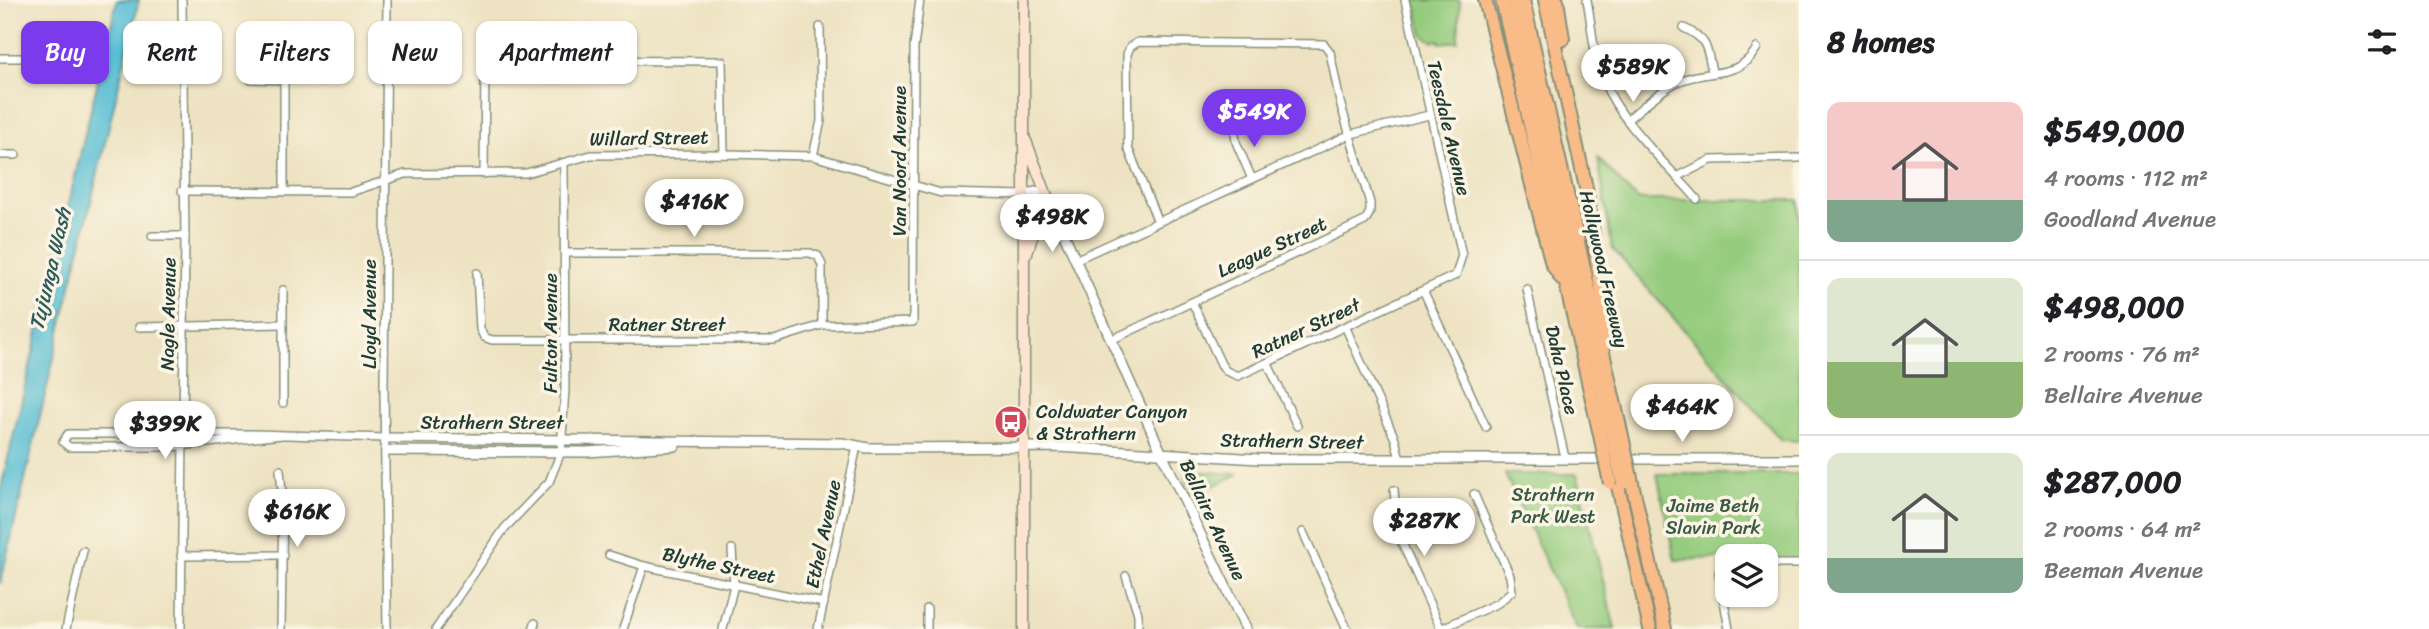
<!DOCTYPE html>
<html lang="en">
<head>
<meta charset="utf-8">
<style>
  body { margin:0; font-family:Sriracha,sans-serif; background:#f2f2f2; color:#202124; height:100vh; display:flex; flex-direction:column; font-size:26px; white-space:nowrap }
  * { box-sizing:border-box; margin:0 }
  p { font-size:23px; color:#757577 }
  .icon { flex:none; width:38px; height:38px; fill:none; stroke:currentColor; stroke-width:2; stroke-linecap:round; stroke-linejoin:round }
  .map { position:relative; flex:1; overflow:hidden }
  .drawer { display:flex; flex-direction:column; background:#fff; width:630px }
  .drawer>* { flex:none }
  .banner { position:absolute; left:21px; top:21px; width:665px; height:63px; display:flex; gap:14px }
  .fabs { position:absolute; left:1715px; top:544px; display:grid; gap:14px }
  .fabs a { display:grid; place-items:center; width:63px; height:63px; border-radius:14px; background:#fff; box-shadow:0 2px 5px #0004; font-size:35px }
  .price { position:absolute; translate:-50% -60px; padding:0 16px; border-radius:24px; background:#fff; color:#222; font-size:23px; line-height:46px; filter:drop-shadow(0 2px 4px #0008) }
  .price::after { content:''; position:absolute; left:50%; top:42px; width:21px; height:16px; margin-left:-10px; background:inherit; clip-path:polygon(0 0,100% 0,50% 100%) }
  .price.current { background:#7c3aed; color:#fff }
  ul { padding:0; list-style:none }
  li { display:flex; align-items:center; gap:21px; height:175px; padding:0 28px }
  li+li { border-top:2px solid #e0e0e0 }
  li span { display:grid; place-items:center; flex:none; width:196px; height:140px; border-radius:14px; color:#555 }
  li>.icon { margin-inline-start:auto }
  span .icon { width:84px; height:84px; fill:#fffc; stroke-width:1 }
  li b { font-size:30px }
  h2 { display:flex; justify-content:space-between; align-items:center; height:84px; padding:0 28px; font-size:30px }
  .pill { padding:0 24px; border-radius:14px; background:#fff; box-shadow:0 2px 5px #0004; font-size:24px; line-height:63px }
  .pill.current { background:#7c3aed; color:#fff }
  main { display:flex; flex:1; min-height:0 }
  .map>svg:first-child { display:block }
</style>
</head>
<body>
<main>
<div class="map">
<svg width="1799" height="629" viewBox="0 0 1799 629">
  <rect width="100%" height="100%" fill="#fcf5e5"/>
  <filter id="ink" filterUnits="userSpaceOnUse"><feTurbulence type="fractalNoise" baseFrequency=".0143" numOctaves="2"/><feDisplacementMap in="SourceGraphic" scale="14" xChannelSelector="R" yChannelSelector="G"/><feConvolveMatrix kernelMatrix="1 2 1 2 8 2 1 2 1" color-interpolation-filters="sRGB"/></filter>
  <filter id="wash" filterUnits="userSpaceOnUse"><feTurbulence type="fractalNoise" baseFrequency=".00686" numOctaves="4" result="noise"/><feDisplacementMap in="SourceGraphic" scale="28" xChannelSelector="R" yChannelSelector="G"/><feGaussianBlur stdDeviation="1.57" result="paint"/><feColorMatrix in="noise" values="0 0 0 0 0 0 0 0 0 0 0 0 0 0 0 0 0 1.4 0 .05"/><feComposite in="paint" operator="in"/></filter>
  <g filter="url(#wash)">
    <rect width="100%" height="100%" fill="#ede2c1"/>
    <!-- green -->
    <g fill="#95cc7e" stroke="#5a8459" stroke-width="2">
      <polygon points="1415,0 1460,0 1458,41 1440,43 1439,40 1433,41 1423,35"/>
      <polygon points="1598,158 1637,200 1799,200 1799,441 1781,440 1612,248"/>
      <polygon points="1191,471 1192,471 1239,474 1193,495 1185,477"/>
      <polygon points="1505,474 1577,474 1615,629 1577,629"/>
      <polygon points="1657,474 1799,474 1799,561 1766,561 1766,556 1675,560"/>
    </g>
    <!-- water -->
    <polygon fill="#56bed4" stroke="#3a7e84" stroke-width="2" points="117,0 139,0 0,584 0,492"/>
  </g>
  <g filter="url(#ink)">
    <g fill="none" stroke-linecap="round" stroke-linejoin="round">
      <defs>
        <g id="minor">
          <polyline points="387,0 384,388 387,629"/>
          <path d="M1587,0C1592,25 1593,56 1603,80C1622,125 1665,162 1697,199"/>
          <path d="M1684,28C1708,39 1707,48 1712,72"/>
          <polyline points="0,58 30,58"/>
          <polyline points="250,79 284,80 284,191"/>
          <path d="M1627,120C1643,107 1658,92 1675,83C1707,67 1737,82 1757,48"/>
          <polyline points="1234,125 1236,142 1252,179"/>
          <polyline points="0,155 16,155"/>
          <polyline points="813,156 821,121 820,27"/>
          <polyline points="484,174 485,66 490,60 722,61 724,154"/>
          <polyline points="1677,177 1711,160 1799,158"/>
          <polyline points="182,191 351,192 405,174 526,173 591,155 724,154 813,156 941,193 1023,195"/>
          <polyline points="152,236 185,236"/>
          <polyline points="566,253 810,253 818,256 822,265 822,325"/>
          <polyline points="1075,260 1351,134 1429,115"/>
          <polyline points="477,273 480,329 484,337 492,340 774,340 822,325 913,322 914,47 920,0"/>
          <polyline points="1527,289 1565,458"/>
          <polyline points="283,290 283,403"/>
          <polyline points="1424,292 1486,427"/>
          <polyline points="1192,302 1221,364 1226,371 1238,376 1456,275 1462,255 1405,0"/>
          <polyline points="139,327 282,324"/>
          <polyline points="1346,328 1395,439 1400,459"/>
          <polyline points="1111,340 1365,221 1370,212 1370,203 1340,102 1330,52 1324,44 1138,42 1130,47 1127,54 1128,148 1158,222"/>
          <polyline points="1268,364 1297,426"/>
          <polyline points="282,435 170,447 69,447 63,442 68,434 254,434 385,438"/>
          <polyline points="280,470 283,501 281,629"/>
          <polyline points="1394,490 1398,534 1441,629"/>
          <polyline points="1303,532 1347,629"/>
          <polyline points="609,555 644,566 824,603"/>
          <polyline points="181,556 283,555"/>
          <polyline points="1727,564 1721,567 1719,573 1729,629"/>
          <polyline points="1766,564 1799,564"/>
          <polyline points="1126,576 1138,614 1138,629"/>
          <polyline points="66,629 83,551"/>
          <polyline points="181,629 185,236 182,0"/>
          <polyline points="436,629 504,529 549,482 561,452 565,388 564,163"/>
          <polyline points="533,629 535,623"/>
          <polyline points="623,629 644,566"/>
          <polyline points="723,629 734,585 732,549"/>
          <polyline points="818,629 857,446"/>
          <polyline points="927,629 927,609"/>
          <polyline points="1440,629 1498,603 1512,591 1510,576 1474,494"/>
        </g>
        <g id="tertiary">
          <polyline points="1023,195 1035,192 1047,196 1162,454 1246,629"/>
          <polyline points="385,438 842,443 868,448 1058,447 1259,459 1608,459"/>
          <polyline points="387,451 587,452 675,446"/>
          <polyline points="1622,459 1799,459"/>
        </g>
        <g id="secondary">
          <polyline points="1024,0 1024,629"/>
          <polyline points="1026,141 1047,196"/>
          <polyline points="1027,253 1033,234 1038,228 1057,229"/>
        </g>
        <g id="motorway">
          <polyline points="1485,0 1552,264 1561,278"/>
          <polyline points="1502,0 1600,435"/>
          <polyline points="1514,0 1612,435"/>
          <polyline points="1523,0 1622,436"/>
          <polyline points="1545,0 1586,188 1605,314 1603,336"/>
          <polyline points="1557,0 1563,39"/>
          <polyline points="1617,482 1650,629"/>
          <polyline points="1632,483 1665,629"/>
        </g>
      </defs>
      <!-- minor casing -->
      <use href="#minor" stroke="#86907a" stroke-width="10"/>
      <!-- tertiary casing -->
      <use href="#tertiary" stroke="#86907a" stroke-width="12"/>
      <!-- secondary casing -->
      <use href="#secondary" stroke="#86907a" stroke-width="13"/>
      <!-- motorway casing -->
      <use href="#motorway" stroke="#86907a" stroke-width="16"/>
      <!-- minor -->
      <use href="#minor" stroke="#fff" stroke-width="7"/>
      <!-- tertiary -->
      <use href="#tertiary" stroke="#fff" stroke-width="9"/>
      <!-- secondary -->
      <use href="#secondary" stroke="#fde4d0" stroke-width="10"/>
      <!-- motorway -->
      <use href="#motorway" stroke="#f9bc89" stroke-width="12"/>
      <defs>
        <g id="motorway-bridge">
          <polyline points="1600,435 1610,483"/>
          <polyline points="1612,435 1623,483"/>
          <polyline points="1622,436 1632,483"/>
        </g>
      </defs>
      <!-- motorway-bridge casing -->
      <use href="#motorway-bridge" stroke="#86907a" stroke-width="16" stroke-linecap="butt"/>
      <!-- motorway-bridge -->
      <use href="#motorway-bridge" stroke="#f9bc89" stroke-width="12"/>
    </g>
  </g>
  <!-- icons -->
  <defs>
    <symbol id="bus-disc" viewBox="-11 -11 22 22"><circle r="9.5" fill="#d1495b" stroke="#fcf5e5"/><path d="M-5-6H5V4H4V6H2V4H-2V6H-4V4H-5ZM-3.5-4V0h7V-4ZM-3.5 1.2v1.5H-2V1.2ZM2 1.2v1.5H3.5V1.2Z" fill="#fff"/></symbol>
  </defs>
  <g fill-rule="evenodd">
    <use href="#bus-disc" x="992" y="403" width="38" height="38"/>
  </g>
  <g text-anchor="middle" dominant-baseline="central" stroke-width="7" stroke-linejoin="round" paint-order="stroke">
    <!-- street labels -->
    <g font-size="19" fill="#1f3d34" stroke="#fcf5e5">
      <text transform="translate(1449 128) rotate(77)">Teesdale Avenue</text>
      <text transform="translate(649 138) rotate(-1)">Willard Street</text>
      <text transform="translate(899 161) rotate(-90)">Van Noord Avenue</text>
      <text transform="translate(1272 247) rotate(-25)">League Street</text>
      <text transform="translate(1604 269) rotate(77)">Hollywood Freeway</text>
      <text transform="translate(168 314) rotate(-89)">Nagle Avenue</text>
      <text transform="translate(369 314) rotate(-90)">Lloyd Avenue</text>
      <text x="667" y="324">Ratner Street</text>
      <text transform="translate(1306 328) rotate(-25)">Ratner Street</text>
      <text transform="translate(550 333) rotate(-90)">Fulton Avenue</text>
      <text transform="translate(1562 370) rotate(77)">Daha Place</text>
      <text x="492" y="422">Strathern Street</text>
      <text transform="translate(1292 441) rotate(1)">Strathern Street</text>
      <text transform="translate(1213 520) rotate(65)">Bellaire Avenue</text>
      <text transform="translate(823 534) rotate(-78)">Ethel Avenue</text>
      <text transform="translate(719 565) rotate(12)">Blythe Street</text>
    </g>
    <!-- poi labels -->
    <g font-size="19" fill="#1f3d34" stroke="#fcf5e5" text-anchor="start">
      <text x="1036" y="411">Coldwater Canyon<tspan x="1036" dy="22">&amp; Strathern</tspan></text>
    </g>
    <!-- park labels -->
    <g font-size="19" fill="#375a43" stroke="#fcf5e5">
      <text x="1553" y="494">Strathern<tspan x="1553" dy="22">Park West</tspan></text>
      <text x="1713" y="505">Jaime Beth<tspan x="1713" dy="22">Slavin Park</tspan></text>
    </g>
    <!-- water labels -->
    <g font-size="21" font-style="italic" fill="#2d5d5c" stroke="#fcf5e5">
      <text transform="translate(50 269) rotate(-77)">Tujunga Wash</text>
    </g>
  </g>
</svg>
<div class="fabs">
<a><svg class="icon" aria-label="layers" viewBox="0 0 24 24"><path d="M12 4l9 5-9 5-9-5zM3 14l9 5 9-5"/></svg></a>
</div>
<b class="price" style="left:1633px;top:104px">$589K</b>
<b class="price current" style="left:1254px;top:149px">$549K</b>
<b class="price" style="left:694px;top:239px">$416K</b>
<b class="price" style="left:1052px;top:254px">$498K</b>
<b class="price" style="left:1682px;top:444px">$464K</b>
<b class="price" style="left:165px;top:461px">$399K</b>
<b class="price" style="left:297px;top:549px">$616K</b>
<b class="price" style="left:1424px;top:558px">$287K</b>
<div class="banner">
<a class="pill current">Buy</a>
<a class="pill">Rent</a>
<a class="pill">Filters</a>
<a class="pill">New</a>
<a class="pill">Apartment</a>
</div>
</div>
<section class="drawer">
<h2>8 homes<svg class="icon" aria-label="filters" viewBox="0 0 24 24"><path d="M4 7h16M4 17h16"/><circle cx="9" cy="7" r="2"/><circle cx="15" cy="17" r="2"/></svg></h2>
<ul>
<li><span style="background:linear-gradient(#f6c9c9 70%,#7fa58c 0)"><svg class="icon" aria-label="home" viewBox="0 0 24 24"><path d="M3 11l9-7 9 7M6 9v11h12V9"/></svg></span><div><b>$549,000</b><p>4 rooms · 112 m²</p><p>Goodland Avenue</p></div></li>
<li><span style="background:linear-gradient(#dfe7d0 60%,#8fb573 0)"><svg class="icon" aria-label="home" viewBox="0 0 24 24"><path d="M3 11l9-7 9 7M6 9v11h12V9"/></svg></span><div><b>$498,000</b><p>2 rooms · 76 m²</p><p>Bellaire Avenue</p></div></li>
<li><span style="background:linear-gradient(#dfe7d0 75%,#7fa58c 0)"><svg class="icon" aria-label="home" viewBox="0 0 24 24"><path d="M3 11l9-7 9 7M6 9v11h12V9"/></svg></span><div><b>$287,000</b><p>2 rooms · 64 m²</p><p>Beeman Avenue</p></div></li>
</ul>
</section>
</main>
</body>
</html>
